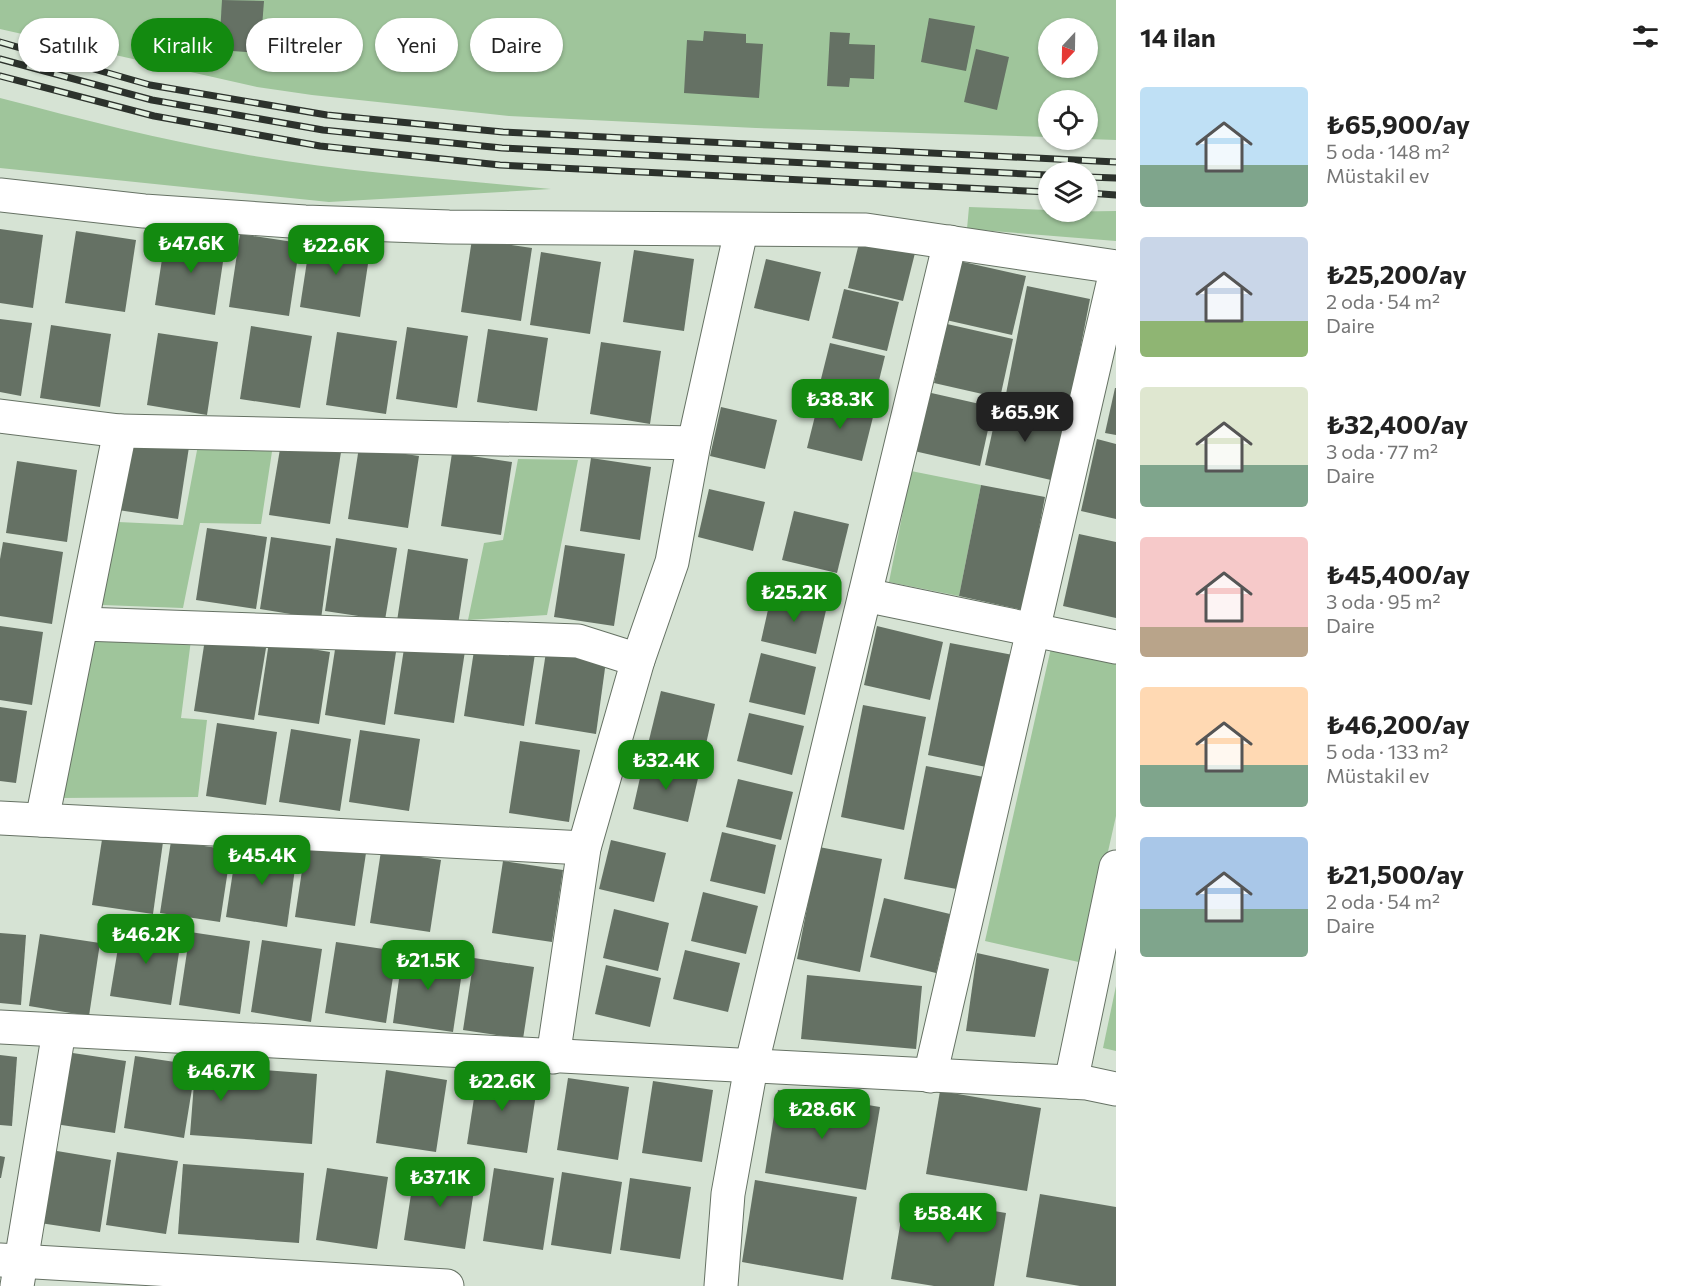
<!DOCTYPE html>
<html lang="tr">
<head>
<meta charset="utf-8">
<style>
  body { margin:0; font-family:Commissioner,sans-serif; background:#f2f2f2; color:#222; height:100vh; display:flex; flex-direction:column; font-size:22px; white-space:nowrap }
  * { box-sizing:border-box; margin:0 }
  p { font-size:20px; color:#767676 }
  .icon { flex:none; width:33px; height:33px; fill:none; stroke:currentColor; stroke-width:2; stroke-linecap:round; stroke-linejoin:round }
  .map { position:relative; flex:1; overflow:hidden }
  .panel { display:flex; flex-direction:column; background:#fff; width:570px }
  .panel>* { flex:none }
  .top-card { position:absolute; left:18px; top:18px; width:570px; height:54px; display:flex; gap:12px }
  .needle { width:39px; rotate:202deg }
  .buttons { position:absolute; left:1038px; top:18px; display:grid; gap:12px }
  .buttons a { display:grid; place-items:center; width:60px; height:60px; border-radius:50%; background:#fff; box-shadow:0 2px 4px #0004; font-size:30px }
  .price { position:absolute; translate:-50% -51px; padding:0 14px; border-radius:12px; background:#138a10; color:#fff; font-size:20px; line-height:39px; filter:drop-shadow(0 2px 3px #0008) }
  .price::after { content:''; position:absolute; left:50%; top:36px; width:18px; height:14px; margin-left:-9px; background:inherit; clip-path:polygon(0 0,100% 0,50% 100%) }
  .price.current { background:#222; color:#fff }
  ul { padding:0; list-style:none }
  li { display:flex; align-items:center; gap:18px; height:150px; padding:0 24px }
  li span { display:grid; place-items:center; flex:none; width:168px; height:120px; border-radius:6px; color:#555 }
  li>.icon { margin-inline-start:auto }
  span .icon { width:72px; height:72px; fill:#fffc; stroke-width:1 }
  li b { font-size:26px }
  h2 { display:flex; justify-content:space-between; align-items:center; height:72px; padding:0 24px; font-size:26px }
  .tag { padding:0 21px; border-radius:27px; background:#fff; box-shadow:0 2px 4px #0004; font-size:21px; line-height:54px }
  .tag.current { background:#138a10; color:#fff }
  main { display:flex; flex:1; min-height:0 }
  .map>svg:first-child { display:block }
</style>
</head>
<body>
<main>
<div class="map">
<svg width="1116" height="1286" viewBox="0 0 1116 1286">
  <rect width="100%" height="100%" fill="#d6e3d4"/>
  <!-- green -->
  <g fill="#9fc59b" fill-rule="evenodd">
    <path d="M0,0H1116V140L1088,139V100H1048V137L756,128L509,116L312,95L257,87L0,29ZM1048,28H1088V68H1048Z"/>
    <path d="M0,98C81,119 161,140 243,154C345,172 448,179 551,189L329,202L0,168Z"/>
    <polygon points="969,207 1048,210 1048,212 1116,211 1116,241 967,229"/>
    <polygon points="198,445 273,445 261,524 200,523 183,608 102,605 118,522 183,525"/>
    <polygon points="518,459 578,460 547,615 468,620 484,543 503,540"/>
    <polygon points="911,471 981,485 959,596 889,582"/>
    <polygon points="89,636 191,640 181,718 207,720 198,797 60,798"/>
    <polygon points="1051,648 1116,663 1116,816 1083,963 985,941"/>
    <polygon points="1116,986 1116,1051 1103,1048"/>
  </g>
  <!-- building -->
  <g fill="#657164">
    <polygon points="222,0 264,1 260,53 219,50"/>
    <polygon points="929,18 975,26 966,71 921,62"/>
    <polygon points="704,31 746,34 746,43 763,44 759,98 684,93 687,40 703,41"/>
    <polygon points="830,32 850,33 849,44 875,45 874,79 850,78 849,87 827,86"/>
    <polygon points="976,49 1009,57 997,110 964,102"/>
    <polygon points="0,229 43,235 33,308 0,303"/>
    <polygon points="76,231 136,240 125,312 65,303"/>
    <polygon points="166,233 226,242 215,315 155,305"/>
    <polygon points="240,234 300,243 289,316 229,307"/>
    <polygon points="311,235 371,244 360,317 300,307"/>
    <polygon points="472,239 532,248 521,321 461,312"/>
    <polygon points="860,239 915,253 903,301 848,288"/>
    <polygon points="634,250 694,259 684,331 623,322"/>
    <polygon points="541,252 601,262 590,334 530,325"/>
    <polygon points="766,259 821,272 809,321 754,308"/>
    <polygon points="959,261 1026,276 1012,335 946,320"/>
    <polygon points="1027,286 1090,299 1068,412 1005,399"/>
    <polygon points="844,289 899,302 887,351 832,338"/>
    <polygon points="0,319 32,323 21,396 0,392"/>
    <polygon points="947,324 1013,339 1000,398 934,383"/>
    <polygon points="51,325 111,334 100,407 40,398"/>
    <polygon points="251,326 312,336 300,408 240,399"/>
    <polygon points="407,327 468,336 457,408 396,399"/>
    <polygon points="488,329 548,338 537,411 477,402"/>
    <polygon points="337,332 397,341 386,414 326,405"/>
    <polygon points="158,333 218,342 207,415 147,405"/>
    <polygon points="601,342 661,351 650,424 590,414"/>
    <polygon points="830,343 885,356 873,405 818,391"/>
    <polygon points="1115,388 1116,388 1116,435 1105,433"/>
    <polygon points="927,392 993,407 980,466 914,451"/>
    <polygon points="819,400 874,413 862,461 807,448"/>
    <polygon points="998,406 1065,421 1051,480 985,465"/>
    <polygon points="721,407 777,420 765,469 710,456"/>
    <polygon points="129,438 189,447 178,519 118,510"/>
    <polygon points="1097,439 1116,444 1116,519 1081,511"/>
    <polygon points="281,443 341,452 330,524 269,515"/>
    <polygon points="359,447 419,456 408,528 348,519"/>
    <polygon points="452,453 512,462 501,535 441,526"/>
    <polygon points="591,458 651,467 640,540 580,531"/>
    <polygon points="17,461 77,470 67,542 6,533"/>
    <polygon points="981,485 1045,497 1023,610 959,596"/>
    <polygon points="709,489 765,502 753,551 698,537"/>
    <polygon points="794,511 849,524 837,573 782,560"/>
    <polygon points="207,528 267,537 256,609 196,600"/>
    <polygon points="1079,534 1116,542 1116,618 1063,606"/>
    <polygon points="271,537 331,546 321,619 260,609"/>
    <polygon points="336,538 397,548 385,620 325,611"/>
    <polygon points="3,542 63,552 52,624 0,616 0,559"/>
    <polygon points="565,545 625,554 614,626 554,617"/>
    <polygon points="408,549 468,559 457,631 397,621"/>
    <polygon points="772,592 827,606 816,654 761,641"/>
    <polygon points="0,626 43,632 32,705 0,700"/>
    <polygon points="877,626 943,642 930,700 864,685"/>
    <polygon points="205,639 266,648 254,720 194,711"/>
    <polygon points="269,642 330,652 319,724 258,715"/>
    <polygon points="405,642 465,651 454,723 394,714"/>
    <polygon points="336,643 396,652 385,725 325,715"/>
    <polygon points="950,643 1013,655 991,768 928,755"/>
    <polygon points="475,644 535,654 524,726 464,716"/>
    <polygon points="546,652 606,661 596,734 535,724"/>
    <polygon points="761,653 816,667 805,715 749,702"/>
    <polygon points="661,691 715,704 704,753 649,740"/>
    <polygon points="863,705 926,717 904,830 841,817"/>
    <polygon points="0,707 27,711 16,783 0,781"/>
    <polygon points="749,713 804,726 792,775 737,761"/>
    <polygon points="217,723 277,732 266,805 206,796"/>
    <polygon points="291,729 351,739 340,811 279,802"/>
    <polygon points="360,730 420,739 409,811 349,802"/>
    <polygon points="520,741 580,750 569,822 509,813"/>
    <polygon points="644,760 699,774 688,822 633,809"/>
    <polygon points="926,766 989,778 967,891 904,879"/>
    <polygon points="738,779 793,792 781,840 726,827"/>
    <polygon points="722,832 776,845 765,894 710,881"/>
    <polygon points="103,833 163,842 153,914 92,905"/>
    <polygon points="611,840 666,853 654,902 599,889"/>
    <polygon points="171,841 231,850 220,922 160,913"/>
    <polygon points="306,844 366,853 355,926 295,917"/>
    <polygon points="237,845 297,854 287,927 226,917"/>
    <polygon points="819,847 882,859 860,972 797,959"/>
    <polygon points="381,851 441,860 430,932 370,923"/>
    <polygon points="503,861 563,870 552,942 492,933"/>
    <polygon points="703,892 758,906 746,954 691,941"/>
    <polygon points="884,898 950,914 936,973 870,957"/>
    <polygon points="614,909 669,923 658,971 603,958"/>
    <polygon points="122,924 182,933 171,1005 110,996"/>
    <polygon points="190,932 250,941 240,1014 179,1005"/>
    <polygon points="0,933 26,935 21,1005 0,1003"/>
    <polygon points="40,934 100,943 89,1016 29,1006"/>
    <polygon points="262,940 322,949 311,1022 251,1012"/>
    <polygon points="336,942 397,951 386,1023 325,1013"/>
    <polygon points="403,950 464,959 453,1032 393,1023"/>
    <polygon points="685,950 740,963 728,1012 673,999"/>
    <polygon points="977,953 1049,969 1035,1037 966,1031"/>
    <polygon points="474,958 534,967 523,1039 463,1030"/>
    <polygon points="606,965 661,978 650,1027 595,1014"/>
    <polygon points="807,975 922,986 916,1049 801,1039"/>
    <polygon points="66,1052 126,1061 115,1133 55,1124"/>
    <polygon points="0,1055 17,1057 12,1126 0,1125"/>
    <polygon points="135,1056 195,1065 317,1074 312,1144 190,1135 195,1070 184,1138 124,1128"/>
    <polygon points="386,1070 447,1080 436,1152 376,1143"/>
    <polygon points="478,1072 538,1081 527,1153 467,1144"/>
    <polygon points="568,1078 629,1087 618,1160 557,1150"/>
    <polygon points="653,1081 713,1090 702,1162 642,1153"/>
    <polygon points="778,1090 880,1107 866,1190 765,1173"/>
    <polygon points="940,1091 1041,1108 1027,1191 926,1174"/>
    <polygon points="51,1150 111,1160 100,1232 40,1223"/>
    <polygon points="117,1152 178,1161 166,1234 106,1225"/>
    <polygon points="0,1156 5,1157 1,1178 0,1178"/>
    <polygon points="183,1164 304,1173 299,1243 178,1234"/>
    <polygon points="327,1168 388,1177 377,1249 316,1240"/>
    <polygon points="415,1168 476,1177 465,1249 404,1240"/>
    <polygon points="494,1168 554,1178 543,1250 483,1241"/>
    <polygon points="562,1172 622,1182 611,1254 551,1245"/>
    <polygon points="630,1178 691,1187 680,1259 620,1250"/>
    <polygon points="755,1180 857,1197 843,1280 742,1262"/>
    <polygon points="1040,1194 1116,1207 1116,1286 1080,1286 1026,1277"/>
    <polygon points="905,1196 1006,1213 994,1286 934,1286 891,1279"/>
  </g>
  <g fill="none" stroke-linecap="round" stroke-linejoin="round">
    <defs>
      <g id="minor">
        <polyline points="0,195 144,211 305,222 449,227 866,230 1116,267"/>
        <polyline points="0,416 120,431 694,443"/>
        <polyline points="865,595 1116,647"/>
        <polyline points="82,624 578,641 638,660"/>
        <polyline points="0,818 584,848"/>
        <polyline points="42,820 120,431"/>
        <polyline points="0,1027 1087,1083 1116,1089"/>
        <polyline points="553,1057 584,848 638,660 672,562 694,443 741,231"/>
        <polyline points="930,1076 1116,271"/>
        <polyline points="1071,1082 1116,867"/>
        <polyline points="0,1260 447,1286"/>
        <polyline points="17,1286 59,1031"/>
        <polyline points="721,1286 728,1194 751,1067 950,242"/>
      </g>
    </defs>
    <!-- minor casing -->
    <use href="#minor" stroke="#667264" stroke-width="35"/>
    <!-- minor -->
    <use href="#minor" stroke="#fff" stroke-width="33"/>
    <defs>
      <g id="rail">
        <polyline points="0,42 150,85 327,115 503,132 1116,162"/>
        <polyline points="0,59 152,100 323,130 502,148 1048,175"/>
        <polyline points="0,76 154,116 320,146 500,165 1048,192"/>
        <polyline points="1088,177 1116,178"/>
        <polyline points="1088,193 1116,195"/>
      </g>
    </defs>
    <!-- rail casing -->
    <use href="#rail" stroke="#2c322c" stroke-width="7"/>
    <!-- rail -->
    <use href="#rail" stroke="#e3f1e1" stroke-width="4.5" stroke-dasharray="14" stroke-linecap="butt"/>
  </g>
</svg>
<div class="buttons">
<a><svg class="needle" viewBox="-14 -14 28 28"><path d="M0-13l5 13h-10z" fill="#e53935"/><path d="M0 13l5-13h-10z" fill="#767676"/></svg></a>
<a><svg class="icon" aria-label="locate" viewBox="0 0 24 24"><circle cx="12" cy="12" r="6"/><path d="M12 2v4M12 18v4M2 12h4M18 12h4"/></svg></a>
<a><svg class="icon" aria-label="layers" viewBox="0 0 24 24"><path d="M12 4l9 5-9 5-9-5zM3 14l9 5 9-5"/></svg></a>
</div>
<b class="price" style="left:191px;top:274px">₺47.6K</b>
<b class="price" style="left:336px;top:276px">₺22.6K</b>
<b class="price" style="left:840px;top:430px">₺38.3K</b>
<b class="price current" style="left:1025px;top:443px">₺65.9K</b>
<b class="price" style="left:794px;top:623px">₺25.2K</b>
<b class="price" style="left:666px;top:791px">₺32.4K</b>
<b class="price" style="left:262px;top:886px">₺45.4K</b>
<b class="price" style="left:146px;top:965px">₺46.2K</b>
<b class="price" style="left:428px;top:991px">₺21.5K</b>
<b class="price" style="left:221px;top:1102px">₺46.7K</b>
<b class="price" style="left:502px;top:1112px">₺22.6K</b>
<b class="price" style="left:822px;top:1140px">₺28.6K</b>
<b class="price" style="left:440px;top:1208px">₺37.1K</b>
<b class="price" style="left:948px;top:1244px">₺58.4K</b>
<div class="top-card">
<a class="tag">Satılık</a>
<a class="tag current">Kiralık</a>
<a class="tag">Filtreler</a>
<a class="tag">Yeni</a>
<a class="tag">Daire</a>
</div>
</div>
<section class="panel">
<h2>14 ilan<svg class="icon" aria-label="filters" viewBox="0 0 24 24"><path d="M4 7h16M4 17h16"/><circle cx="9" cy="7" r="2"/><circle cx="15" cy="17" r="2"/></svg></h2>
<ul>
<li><span style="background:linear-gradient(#bfe0f5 65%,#7fa58c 0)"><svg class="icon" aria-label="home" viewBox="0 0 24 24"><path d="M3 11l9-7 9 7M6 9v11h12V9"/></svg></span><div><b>₺65,900/ay</b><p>5 oda · 148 m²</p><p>Müstakil ev</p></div></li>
<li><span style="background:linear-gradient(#c9d6e8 70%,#8fb573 0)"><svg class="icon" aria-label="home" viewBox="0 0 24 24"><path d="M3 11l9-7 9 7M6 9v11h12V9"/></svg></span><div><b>₺25,200/ay</b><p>2 oda · 54 m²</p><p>Daire</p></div></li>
<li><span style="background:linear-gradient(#dfe7d0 65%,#7fa58c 0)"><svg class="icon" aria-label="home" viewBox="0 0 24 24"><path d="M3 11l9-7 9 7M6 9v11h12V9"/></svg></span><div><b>₺32,400/ay</b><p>3 oda · 77 m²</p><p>Daire</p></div></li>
<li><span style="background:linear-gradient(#f6c9c9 75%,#b9a48a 0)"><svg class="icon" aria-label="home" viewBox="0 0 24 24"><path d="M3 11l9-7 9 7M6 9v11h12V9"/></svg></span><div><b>₺45,400/ay</b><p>3 oda · 95 m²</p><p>Daire</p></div></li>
<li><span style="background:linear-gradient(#ffd9b3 65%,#7fa58c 0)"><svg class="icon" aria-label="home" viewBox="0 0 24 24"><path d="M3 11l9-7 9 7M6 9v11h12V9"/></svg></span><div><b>₺46,200/ay</b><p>5 oda · 133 m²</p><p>Müstakil ev</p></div></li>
<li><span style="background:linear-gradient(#a9c7e8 60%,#7fa58c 0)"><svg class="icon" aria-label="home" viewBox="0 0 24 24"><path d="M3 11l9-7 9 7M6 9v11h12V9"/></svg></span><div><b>₺21,500/ay</b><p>2 oda · 54 m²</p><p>Daire</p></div></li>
</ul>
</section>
</main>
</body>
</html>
